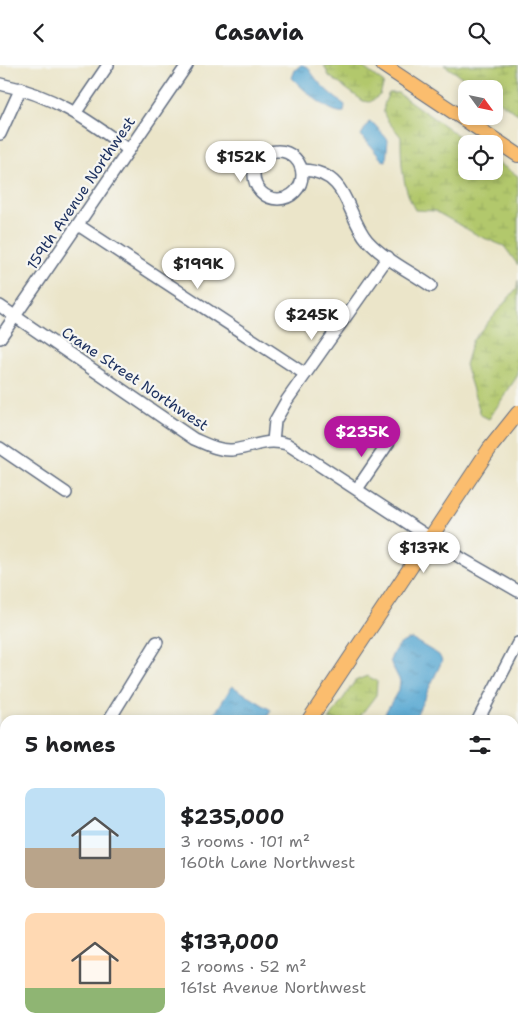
<!DOCTYPE html>
<html lang="en">
<head>
<meta charset="utf-8">
<style>
  body { margin:0; font-family:"Shantell Sans",sans-serif; background:#f2f2f2; color:#202124; height:100vh; display:flex; flex-direction:column; font-size:19px; white-space:nowrap }
  * { box-sizing:border-box; margin:0 }
  p { font-size:16px; color:#757577 }
  .icon { flex:none; width:28px; height:28px; fill:none; stroke:currentColor; stroke-width:2; stroke-linecap:round; stroke-linejoin:round }
  .map { position:relative; flex:1; overflow:hidden }
  .drawer { position:absolute; left:0px; top:650px; width:519px; height:320px; display:flex; flex-direction:column; background:#fff; border-radius:15px 15px 0 0; box-shadow:0 2px 8px #0003 }
  .drawer>* { flex:none }
  .needle { width:32px; rotate:123deg }
  .tools { position:absolute; left:458px; top:15px; display:grid; gap:10px }
  .tools a { display:grid; place-items:center; width:45px; height:45px; border-radius:10px; background:#fff; box-shadow:0 2px 8px #0003; font-size:25px }
  .price { position:absolute; translate:-50% -42px; padding:0 11px; border-radius:18px; background:#fff; color:#222; font-size:16px; line-height:32px; filter:drop-shadow(0 1px 2px #0008) }
  .price::after { content:''; position:absolute; left:50%; top:30px; width:15px; height:11px; margin-left:-8px; background:inherit; clip-path:polygon(0 0,100% 0,50% 100%) }
  .price.on { background:#b5179e; color:#fff }
  ul { padding:0; list-style:none }
  li { display:flex; align-items:center; gap:15px; height:125px; padding:0 25px }
  li span { display:grid; place-items:center; flex:none; width:140px; height:100px; border-radius:10px; color:#555 }
  li>.icon { margin-inline-start:auto }
  span .icon { width:60px; height:60px; fill:#fffc; stroke-width:1 }
  li b { font-size:21px }
  h2 { display:flex; justify-content:space-between; align-items:center; height:60px; padding:0 25px; font-size:21px }
  header { display:flex; justify-content:space-between; align-items:center; height:65px; padding:0 25px; background:#fff; font-size:22px; font-weight:700 }
  .map>svg:first-child { display:block }
</style>
</head>
<body>
<header><svg class="icon" aria-label="back" viewBox="0 0 24 24"><path d="M15 5l-7 7 7 7"/></svg>Casavia<svg class="icon" aria-label="search" viewBox="0 0 24 24"><circle cx="10" cy="10" r="6"/><path d="M15 15l6 6"/></svg></header>
<div class="map">
<svg width="518" height="970" viewBox="0 0 518 970">
  <defs>
    <pattern id="wetland-marsh" width="20" height="14" patternUnits="userSpaceOnUse" patternTransform="scale(1.25)"><rect width="20" height="14" fill="#b2c86c"/><path d="M1 5h8M5 5V1M11 12h8M15 12V8" fill="none" stroke="#98ac60"/></pattern>
    <pattern id="water-ripples" width="26" height="14" patternUnits="userSpaceOnUse" patternTransform="scale(1.25)"><rect width="26" height="14" fill="#58a8d2"/><path d="M2 4q2-2 4 0t4 0M15 11q2-2 4 0t4 0" fill="none" stroke="#4889ae"/></pattern>
  </defs>
  <rect width="100%" height="100%" fill="#f6f6f2"/>
  <filter id="ink" filterUnits="userSpaceOnUse"><feTurbulence type="fractalNoise" baseFrequency=".02" numOctaves="2"/><feDisplacementMap in="SourceGraphic" scale="10" xChannelSelector="R" yChannelSelector="G"/><feConvolveMatrix kernelMatrix="1 2 1 2 8 2 1 2 1" color-interpolation-filters="sRGB"/></filter>
  <filter id="wash" filterUnits="userSpaceOnUse"><feTurbulence type="fractalNoise" baseFrequency=".0096" numOctaves="4" result="noise"/><feDisplacementMap in="SourceGraphic" scale="20" xChannelSelector="R" yChannelSelector="G"/><feGaussianBlur stdDeviation="1.12" result="paint"/><feColorMatrix in="noise" values="0 0 0 0 0 0 0 0 0 0 0 0 0 0 0 0 0 1.4 0 .05"/><feComposite in="paint" operator="in"/></filter>
  <g filter="url(#wash)">
    <rect width="100%" height="100%" fill="#ebe5c9"/>
    <!-- wetland -->
    <g fill="url(#wetland-marsh)" stroke="#667c65">
      <polygon points="324,0 360,0 384,18 380,30 370,37 363,36 329,11"/>
      <polygon points="444,0 518,0 518,49 494,33 494,24 480,24"/>
      <path d="M389,28H398L470,79H466V106H494V95L518,111V200L504,181L479,171L435,146L415,145C402,121 401,98 401,72C387,54 377,50 389,28Z"/>
      <polygon points="518,216 518,310 489,354 481,350 465,300 472,276 517,223"/>
      <polygon points="367,611 377,616 376,630 357,655 329,655 355,616"/>
      <polygon points="5,757 5,965 22,965 24,970 0,970 0,760"/>
    </g>
    <!-- park -->
    <polygon fill="#b2c86c" stroke="#667c65" points="514,884 518,887 518,970 179,970 171,965 514,965"/>
    <!-- water -->
    <g fill="url(#water-ripples)" stroke="#3a6c98">
      <path d="M301,0L308,2C318,19 329,28 345,40L344,47C330,50 302,23 292,13L295,5Z"/>
      <polygon points="369,57 374,59 388,75 386,96 382,95 361,70"/>
      <path d="M412,574L439,590L442,596L414,655H381L399,624L400,616L390,596C393,585 400,576 412,574Z"/>
      <polygon points="232,621 271,645 266,655 207,655 212,653"/>
      <polygon points="0,784 5,786 5,819 0,814"/>
    </g>
  </g>
  <g filter="url(#ink)">
    <g fill="none" stroke-linecap="round" stroke-linejoin="round">
      <defs>
        <g id="minor">
          <path d="M0,19C53,30 87,54 129,85"/>
          <polyline points="76,47 108,0"/>
          <polyline points="0,69 21,23"/>
          <circle cx="278" cy="110" r="24"/>
          <path d="M303,105C350,107 346,151 367,175C384,194 411,207 431,221"/>
          <polyline points="78,160 305,309"/>
          <path d="M0,241L194,374C206,379 219,386 232,385C253,383 264,373 287,379L464,495L518,526"/>
          <polyline points="0,273 187,0"/>
          <polyline points="273,376 275,356 287,335 388,192"/>
          <polyline points="0,383 66,428"/>
          <polyline points="357,424 389,377"/>
          <polyline points="109,655 157,577"/>
          <polyline points="478,655 518,578"/>
          <polyline points="0,690 5,683"/>
          <polyline points="514,815 518,818"/>
        </g>
        <g id="major">
          <polyline points="383,0 518,90"/>
          <polyline points="309,655 490,383 518,348"/>
          <polyline points="94,970 98,965"/>
        </g>
      </defs>
      <!-- minor casing -->
      <use href="#minor" stroke="#646f83" stroke-width="14"/>
      <!-- major casing -->
      <use href="#major" stroke="#646f83" stroke-width="16"/>
      <!-- minor -->
      <use href="#minor" stroke="#fff" stroke-width="11"/>
      <!-- major -->
      <use href="#major" stroke="#fbbd6e" stroke-width="14"/>
    </g>
  </g>
  <g text-anchor="middle" dominant-baseline="central" stroke-width="4.5" stroke-linejoin="round" paint-order="stroke">
    <!-- street labels -->
    <g font-size="15" fill="#1b2f5e" stroke="#f6f6f2">
      <text transform="translate(81 128) rotate(-56)">159th Avenue Northwest</text>
      <text transform="translate(135 314) rotate(34)">Crane Street Northwest</text>
    </g>
  </g>
</svg>
<div class="tools">
<a><svg class="needle" viewBox="-14 -14 28 28"><path d="M0-13l5 13h-10z" fill="#e53935"/><path d="M0 13l5-13h-10z" fill="#757577"/></svg></a>
<a><svg class="icon" aria-label="locate" viewBox="0 0 24 24"><circle cx="12" cy="12" r="6"/><path d="M12 2v4M12 18v4M2 12h4M18 12h4"/></svg></a>
</div>
<b class="price" style="left:241px;top:118px">$152K</b>
<b class="price" style="left:198px;top:225px">$199K</b>
<b class="price" style="left:312px;top:276px">$245K</b>
<b class="price on" style="left:362px;top:393px">$235K</b>
<b class="price" style="left:424px;top:509px">$137K</b>
<section class="drawer">
<h2>5 homes<svg class="icon" aria-label="filters" viewBox="0 0 24 24"><path d="M4 7h16M4 17h16"/><circle cx="9" cy="7" r="2"/><circle cx="15" cy="17" r="2"/></svg></h2>
<ul>
<li><span style="background:linear-gradient(#bfe0f5 60%,#b9a48a 0)"><svg class="icon" aria-label="home" viewBox="0 0 24 24"><path d="M3 11l9-7 9 7M6 9v11h12V9"/></svg></span><div><b>$235,000</b><p>3 rooms · 101 m²</p><p>160th Lane Northwest</p></div></li>
<li><span style="background:linear-gradient(#ffd9b3 75%,#8fb573 0)"><svg class="icon" aria-label="home" viewBox="0 0 24 24"><path d="M3 11l9-7 9 7M6 9v11h12V9"/></svg></span><div><b>$137,000</b><p>2 rooms · 52 m²</p><p>161st Avenue Northwest</p></div></li>
</ul>
</section>
</div>
</body>
</html>
